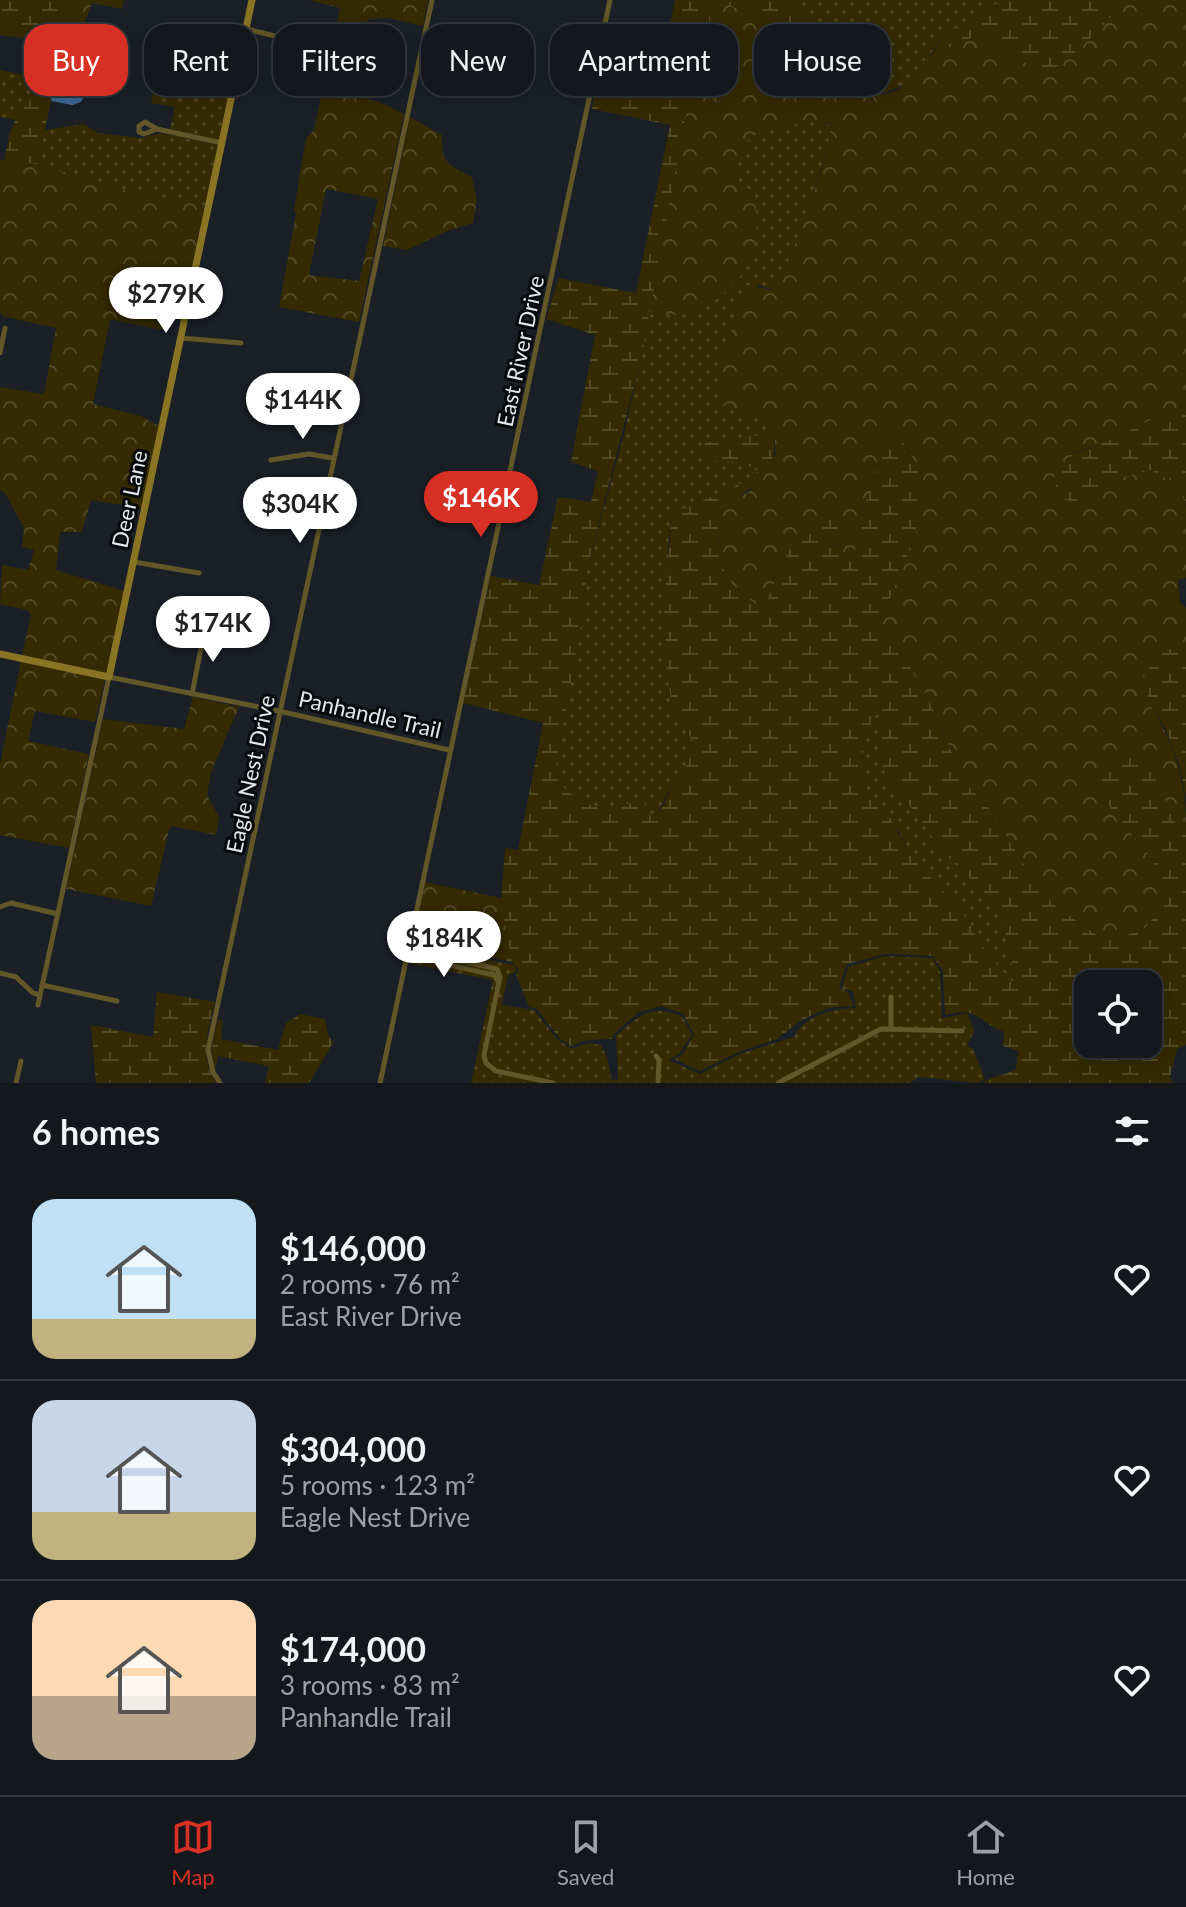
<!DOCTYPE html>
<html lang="en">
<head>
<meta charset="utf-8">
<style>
  body { margin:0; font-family:Lato,sans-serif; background:#1d2126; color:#f1f3f6; height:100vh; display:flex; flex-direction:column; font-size:30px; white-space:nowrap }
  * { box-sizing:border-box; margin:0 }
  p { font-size:26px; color:#9da0a4 }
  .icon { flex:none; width:44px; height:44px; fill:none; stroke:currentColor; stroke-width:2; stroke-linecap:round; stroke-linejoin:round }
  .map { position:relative; height:1083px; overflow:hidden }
  .side { display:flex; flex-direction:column; background:#14181d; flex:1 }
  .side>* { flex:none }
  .top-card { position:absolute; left:24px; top:24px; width:1138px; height:72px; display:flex; gap:16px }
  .buttons { position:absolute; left:1074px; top:970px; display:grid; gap:16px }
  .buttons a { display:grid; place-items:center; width:88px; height:88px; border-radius:16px; background:#14181d; box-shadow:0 4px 20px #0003,0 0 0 2px #33373b; font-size:40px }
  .price { position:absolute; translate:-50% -68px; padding:0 18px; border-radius:28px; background:#fff; color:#222; font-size:26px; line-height:52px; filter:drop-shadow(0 2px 4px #0008) }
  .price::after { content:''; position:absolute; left:50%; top:48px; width:24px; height:18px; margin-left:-12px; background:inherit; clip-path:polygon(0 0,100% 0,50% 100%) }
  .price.selected { background:#d93025; color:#fff }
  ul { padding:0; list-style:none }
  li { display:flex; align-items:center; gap:24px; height:200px; padding:0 32px }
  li+li { border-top:2px solid #33373b }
  li span { display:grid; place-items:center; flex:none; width:224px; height:160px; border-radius:24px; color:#555 }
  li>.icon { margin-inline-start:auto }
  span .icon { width:96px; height:96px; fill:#fffc; stroke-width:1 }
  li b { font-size:34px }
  h2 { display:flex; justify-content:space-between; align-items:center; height:96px; padding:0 32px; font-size:34px }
  .chip { padding:0 28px; border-radius:24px; background:#14181d; box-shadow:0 4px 20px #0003,0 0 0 2px #33373b; font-size:28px; line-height:72px }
  .chip.selected { background:#d93025; color:#fff }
  .tab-bar { display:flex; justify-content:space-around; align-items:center; height:112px; border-top:2px solid #33373b; background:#14181d; font-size:22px; color:#9da0a4 }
  .tab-bar a { display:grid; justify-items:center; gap:4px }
  .tab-bar .selected { color:#d93025 }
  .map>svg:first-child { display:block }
</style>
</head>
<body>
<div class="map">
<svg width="1186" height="1083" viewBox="0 0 1186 1083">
  <defs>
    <pattern id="grass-dots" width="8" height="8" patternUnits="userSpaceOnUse" patternTransform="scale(2)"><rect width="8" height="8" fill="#352a00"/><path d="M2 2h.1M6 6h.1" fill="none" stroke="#524925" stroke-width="1.8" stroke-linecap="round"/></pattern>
    <pattern id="forest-crowns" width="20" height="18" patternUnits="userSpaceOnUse" patternTransform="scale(2)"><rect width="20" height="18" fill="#352a00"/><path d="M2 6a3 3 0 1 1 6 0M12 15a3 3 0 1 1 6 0" fill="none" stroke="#524925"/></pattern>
    <pattern id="wetland-marsh" width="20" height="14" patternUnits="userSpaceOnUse" patternTransform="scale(2)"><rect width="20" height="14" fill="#352a00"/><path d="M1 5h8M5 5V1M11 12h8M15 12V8" fill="none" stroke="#524925"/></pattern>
    <pattern id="water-rules" width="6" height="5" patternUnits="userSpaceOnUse" patternTransform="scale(2)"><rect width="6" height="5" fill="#3e6897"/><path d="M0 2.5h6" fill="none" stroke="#5a7ea6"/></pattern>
  </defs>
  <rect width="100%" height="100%" fill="#1b2027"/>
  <!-- grass -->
  <g fill="url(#grass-dots)">
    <polygon points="788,0 1003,0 944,36 908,83 879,95 858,90 842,83 811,25"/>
    <polygon points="161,60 233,75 219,140 170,129 175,107 151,103"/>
    <polygon points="0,70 39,78 33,96 16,120 0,117"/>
    <path d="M819,120L832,127C826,156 792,272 774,290L759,285L739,300L737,316L717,367L741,414L760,418L774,433L744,439L737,461L761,470L742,483L677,512L671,522L668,543L666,665L672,706L694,743C691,759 685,776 672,785L657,814L650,817L644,802C635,800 628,804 619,807C592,813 569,796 554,776L580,632L587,570L625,430L641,359L650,305L655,309L748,266C754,242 758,220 755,195L739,181L734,170C738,160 741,148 748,140C758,128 802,124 819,120Z"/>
    <polygon points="84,124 98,133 141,138 161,133 218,145 205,206 94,184 82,175 37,168 45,130"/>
    <polygon points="884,703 878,749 885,773 946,855 986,894 1002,918 1010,948 1014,985 979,943 970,922 910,854 899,832 862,782 861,765 865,744 871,723"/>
    <path d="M415,945L514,965L517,971L508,976L502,1005L534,1010L557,1039L572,1049L588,1043L601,1045L607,1057L612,1081L618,1079L616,1036C639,1015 650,1004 682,1016L692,1035L679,1054L669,1060L700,1074L742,1053L794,1037C807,1013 831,1010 856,1008L853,991L842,989L848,967L885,956L933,958L940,972L942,1018L968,1013L974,1031L967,1046L973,1049L985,1079L977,1083L918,1077L910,1083H471L493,980L411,964Z"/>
  </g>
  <!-- forest -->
  <g fill="url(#forest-crowns)" fill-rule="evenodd">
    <polygon points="50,0 124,0 122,9 92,3 77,42 65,40 64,44 0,35 0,25 46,36 59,12"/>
    <path d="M309,0H428L423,26L389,18L368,19C361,42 356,57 336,72L334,91L379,102L404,114L359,322L279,307L296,214L294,210L306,138L314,130L340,8ZM326,189L378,199L359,281L309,275Z"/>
    <path d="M1122,0H1186V403L1103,443L1074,453L1075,502L1126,476L1151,470L1182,486L1186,507V578L1178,580L1180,602L1186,608V647L1180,646L1149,703C1173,741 1186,779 1186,824H1176L1144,757L1124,749L1086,785L1097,788L1114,813L1149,855L1163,879L1165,905L1143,930L1112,939L1098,936L1053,904L1026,868L987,805L965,783L941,728L898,647L879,624L916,535V506L922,475L902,441L883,431C882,453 878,473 870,493C867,499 862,505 861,511C857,531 868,541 848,557L835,544L838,525L798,538L785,557L764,610C718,579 720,569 719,517L734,499L749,492L776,453L774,433L760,418L741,414L719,402L717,367L737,316L739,300L747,285L773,290L778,286C799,235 821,182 832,126L818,120L768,130L750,137L734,170L739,181L755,195C757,217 759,248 746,268C727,298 682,332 650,305L689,96L708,36L711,34L710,16L721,2C729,5 738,7 744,11C777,31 843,100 880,95C911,91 913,67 932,54C947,44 968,39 984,31L1018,60L1121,6Z"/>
    <path d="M410,117L442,135C441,163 448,165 472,177L477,200L473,223L447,231L407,250L383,246Z"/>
    <path d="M0,160L38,164V168L83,175L94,184L205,206L188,290L115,276C134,312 137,310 172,327L161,330L110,319L93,404L141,416L159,426L142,508L91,500L82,532H60L56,570L124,591L106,674L22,655L31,615L27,610L0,604L2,565L28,570L34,550L22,547L24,528L5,493L0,490V387L44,394L56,328L2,316L0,312Z"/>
    <polygon points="21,661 105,679 95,722 35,711 28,741 89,754 69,848 0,835 0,764"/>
    <polygon points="193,697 239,707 211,772 207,795 219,817 216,835 172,826 169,830 151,906 66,889 103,719 184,729"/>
    <polygon points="425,882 501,898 512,962 416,943 411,945"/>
  </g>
  <!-- wetland -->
  <g fill="url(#wetland-marsh)" fill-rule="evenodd">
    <polygon points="0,0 50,0 59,12 61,27 46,36 0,25"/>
    <path d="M675,0H788L811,25L842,83C798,61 771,19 721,2L710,16L711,34L708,36L689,96L641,359L587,570L580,632L554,776C569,796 592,813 619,807C628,804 635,800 644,802L651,817C664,811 667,797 672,785C685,776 691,758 694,743L672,706L666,665L664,605L671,522L677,512L742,483L760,470L737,461H702L705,443L774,433C778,485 746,483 719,517C720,569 718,580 764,609C781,567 789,530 835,513L838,525L835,545L848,557C868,541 857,531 861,511C863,505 867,499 870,493C878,473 882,452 883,430L902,441L922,475L916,506V535L879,624L898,647L924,690L965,783L987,805L1026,868L1053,904L1098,936L1112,939L1143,930L1165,905L1163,879L1149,855L1114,813L1097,788L1085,784L1089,772L1125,749L1145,757L1176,824H1186V1045L1177,1049L1170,1077L1172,1083H982C991,1076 1004,1076 1016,1069L1018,1051L1003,1046L1004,1032C998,1029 992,1027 987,1023C968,1010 968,1011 945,1015L943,972L933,956L886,954L847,964L839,988L848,992L854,1006L827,1008L800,1021L777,1039L741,1051L700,1071L674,1059L682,1055L694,1035L683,1014L662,1006L639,1012L614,1034L612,1039L587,1040L571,1046L559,1038L537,1009L529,1007L516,974L519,970L512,962L501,902L505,848L518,850L543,723L463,703L491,576L539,585L558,497L591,502L598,471L571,462L595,335L546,319L559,278L636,293L670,125L592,109L600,62L660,72ZM883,704L878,749L885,773L946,855L986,894L1001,918L1010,948L1014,984L979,943L970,922L910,854L890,818L862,782L861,765L865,744L871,723ZM1088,984H1148V1044H1088Z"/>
    <polygon points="1003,0 1122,0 1121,6 1083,46 1050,72 1018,60 984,32 931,55 944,36"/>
    <path d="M39,78L55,81L38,164L4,161C7,149 8,134 14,123C22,106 35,102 39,78Z"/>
    <polygon points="1186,403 1186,507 1182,486 1151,470 1126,476 1075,502 1057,498 1054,472 1074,454 1103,443"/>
    <polygon points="1180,646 1186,647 1186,798 1180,767 1165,728 1149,703 1144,674 1163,651"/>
    <path d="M157,992L215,1002C208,1031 199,1056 216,1083H96L91,1025L153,1037Z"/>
    <polygon points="300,1014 325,1019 328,1034 333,1043 309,1083 265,1083 269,1066 218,1056 215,1069 211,1050 218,1019 223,1020 221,1039 278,1050 286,1023"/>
  </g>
  <!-- water -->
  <polygon fill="url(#water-rules)" points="65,40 97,46 87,90 81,102 72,105 51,101"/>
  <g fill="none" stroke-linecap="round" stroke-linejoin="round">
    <!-- street -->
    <g stroke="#635628" stroke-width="5">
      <polyline points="246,29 279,37"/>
      <polyline points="157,129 144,134 139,132 139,126 145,122 157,129 222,143"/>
      <polyline points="181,338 241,343"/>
      <polyline points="0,353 5,328"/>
      <polyline points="271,460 309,454 332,458"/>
      <polyline points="134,562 199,573"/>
      <polyline points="192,694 205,628"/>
      <polyline points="0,907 11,903 58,914"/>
      <polyline points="407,949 497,969 500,977 484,1055 486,1063 496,1071 553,1083"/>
      <polyline points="406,955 494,975 499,983"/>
      <polyline points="0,973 16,977 33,993 40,995"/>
      <polyline points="42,985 117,1001"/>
      <polyline points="891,997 891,1028"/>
      <polyline points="38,1005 109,677 279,711 449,750"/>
      <polyline points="656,1056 659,1060 658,1083"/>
      <polyline points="16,1083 21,1061"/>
      <polyline points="220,1083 213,1072 208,1050 432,0"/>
      <polyline points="380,1083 610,0"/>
      <polyline points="778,1083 881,1029 962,1031"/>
    </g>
    <!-- secondary -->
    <polyline stroke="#897423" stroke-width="7" points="0,654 109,677 252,0"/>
  </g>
  <g text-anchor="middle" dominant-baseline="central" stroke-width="6" stroke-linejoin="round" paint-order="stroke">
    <!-- street labels -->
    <g font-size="22" fill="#e4e8ec" stroke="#080a0c">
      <text transform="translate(520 351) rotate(-78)">East River Drive</text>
      <text transform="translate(129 499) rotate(-78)">Deer Lane</text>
      <text transform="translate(370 714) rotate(13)">Panhandle Trail</text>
      <text transform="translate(250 774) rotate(-78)">Eagle Nest Drive</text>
    </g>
  </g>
</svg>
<div class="buttons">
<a><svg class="icon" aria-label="locate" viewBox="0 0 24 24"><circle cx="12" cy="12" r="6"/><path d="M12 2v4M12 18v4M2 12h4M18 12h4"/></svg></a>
</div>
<b class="price" style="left:166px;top:335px">$279K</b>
<b class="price" style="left:303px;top:441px">$144K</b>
<b class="price selected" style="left:481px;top:539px">$146K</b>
<b class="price" style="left:300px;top:545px">$304K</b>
<b class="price" style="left:213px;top:664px">$174K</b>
<b class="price" style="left:444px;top:979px">$184K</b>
<div class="top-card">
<a class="chip selected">Buy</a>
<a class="chip">Rent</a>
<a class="chip">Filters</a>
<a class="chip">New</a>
<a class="chip">Apartment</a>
<a class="chip">House</a>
</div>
</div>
<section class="side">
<h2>6 homes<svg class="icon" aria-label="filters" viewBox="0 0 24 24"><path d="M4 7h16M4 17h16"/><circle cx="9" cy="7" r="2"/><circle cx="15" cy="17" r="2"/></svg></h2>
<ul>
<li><span style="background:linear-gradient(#bfe0f5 75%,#c2b280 0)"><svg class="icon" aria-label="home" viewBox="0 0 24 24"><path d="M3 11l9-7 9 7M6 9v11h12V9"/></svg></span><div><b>$146,000</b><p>2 rooms · 76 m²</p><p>East River Drive</p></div><svg class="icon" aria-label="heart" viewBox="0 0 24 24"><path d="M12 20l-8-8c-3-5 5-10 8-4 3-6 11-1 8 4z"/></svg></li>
<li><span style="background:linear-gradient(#c9d6e8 70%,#c2b280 0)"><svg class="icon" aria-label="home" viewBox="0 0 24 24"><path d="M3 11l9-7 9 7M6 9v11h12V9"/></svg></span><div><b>$304,000</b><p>5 rooms · 123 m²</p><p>Eagle Nest Drive</p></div><svg class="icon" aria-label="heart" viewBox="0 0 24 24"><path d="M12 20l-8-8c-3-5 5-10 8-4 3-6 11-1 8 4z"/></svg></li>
<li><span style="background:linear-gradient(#ffd9b3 60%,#b9a48a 0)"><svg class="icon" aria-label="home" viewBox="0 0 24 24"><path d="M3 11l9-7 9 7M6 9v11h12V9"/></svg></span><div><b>$174,000</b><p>3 rooms · 83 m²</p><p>Panhandle Trail</p></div><svg class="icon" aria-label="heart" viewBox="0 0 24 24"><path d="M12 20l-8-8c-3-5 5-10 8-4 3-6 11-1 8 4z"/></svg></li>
</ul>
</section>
<nav class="tab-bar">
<a class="selected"><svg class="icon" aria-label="map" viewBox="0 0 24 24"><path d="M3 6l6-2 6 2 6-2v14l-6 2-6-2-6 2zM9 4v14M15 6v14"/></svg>Map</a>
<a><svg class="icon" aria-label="saved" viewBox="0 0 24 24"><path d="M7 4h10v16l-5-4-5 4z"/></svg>Saved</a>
<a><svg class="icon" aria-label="home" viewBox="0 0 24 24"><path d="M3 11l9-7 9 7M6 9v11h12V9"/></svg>Home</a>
</nav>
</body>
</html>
